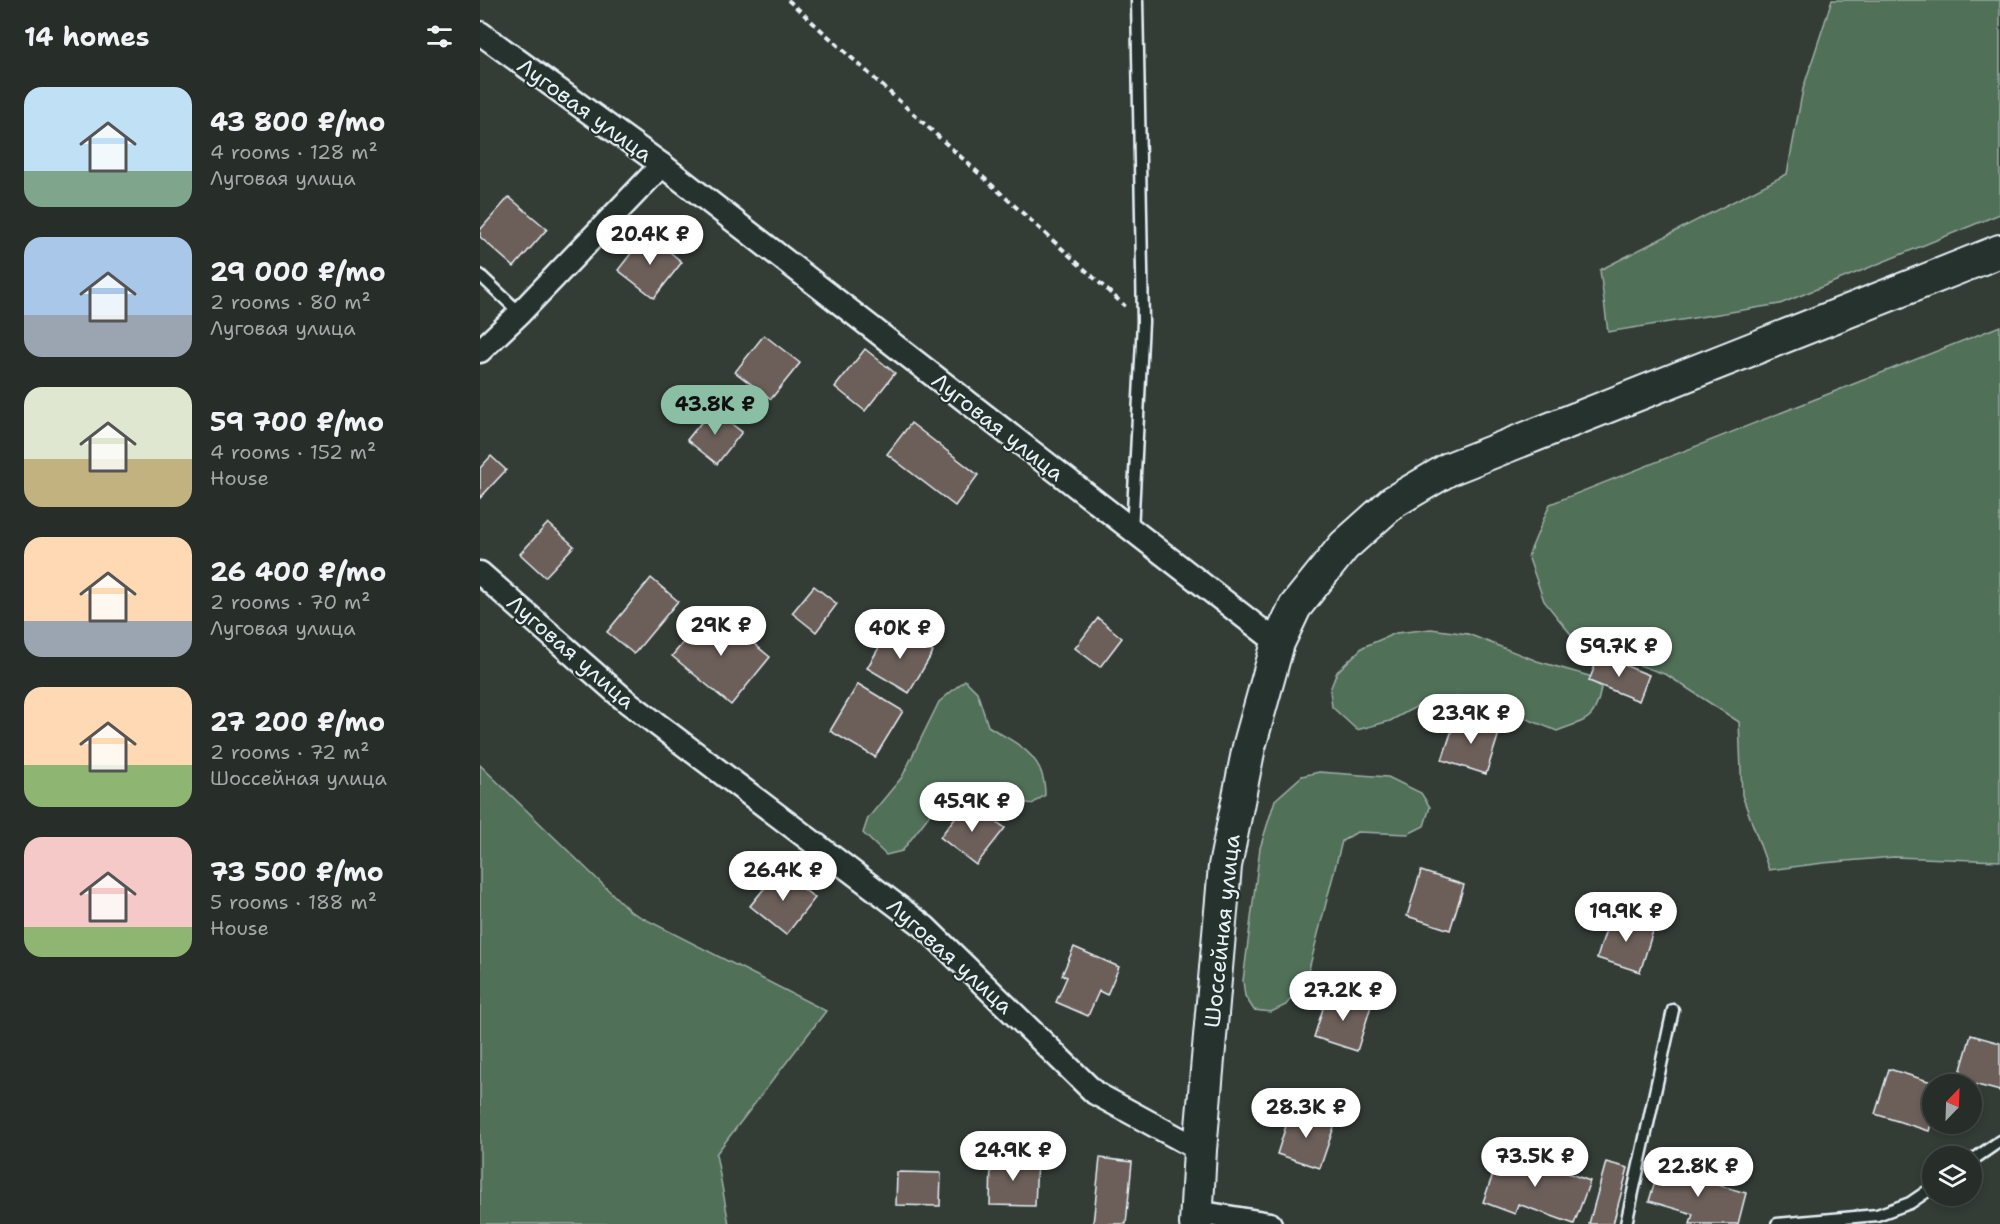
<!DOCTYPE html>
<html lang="en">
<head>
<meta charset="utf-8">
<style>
  body { margin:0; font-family:"Shantell Sans",sans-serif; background:#333934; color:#f1f3f6; height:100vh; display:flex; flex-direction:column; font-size:22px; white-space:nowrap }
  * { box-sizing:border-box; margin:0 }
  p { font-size:20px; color:#a4a8a8 }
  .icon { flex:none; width:33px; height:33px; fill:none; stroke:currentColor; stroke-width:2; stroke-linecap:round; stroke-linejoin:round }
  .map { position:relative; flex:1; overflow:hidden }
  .sheet { display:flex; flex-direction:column; background:#272d28; width:480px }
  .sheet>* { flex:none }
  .needle { width:39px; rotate:23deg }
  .fabs { position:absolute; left:1442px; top:1074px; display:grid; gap:12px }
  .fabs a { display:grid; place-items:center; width:60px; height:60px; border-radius:50%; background:#272d28; box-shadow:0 3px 9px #0003,0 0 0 2px #434945; font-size:30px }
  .price { position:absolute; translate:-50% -51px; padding:0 14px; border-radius:21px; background:#fff; color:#222; font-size:20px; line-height:39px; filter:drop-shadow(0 2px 3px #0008) }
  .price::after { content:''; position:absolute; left:50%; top:36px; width:18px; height:14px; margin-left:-9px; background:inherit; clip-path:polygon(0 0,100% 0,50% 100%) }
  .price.current { background:#8abfa5; color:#111 }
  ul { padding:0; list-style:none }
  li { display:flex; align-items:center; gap:18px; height:150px; padding:0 24px }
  li span { display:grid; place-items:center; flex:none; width:168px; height:120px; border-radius:18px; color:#555 }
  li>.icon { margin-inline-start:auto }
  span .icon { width:72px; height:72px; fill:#fffc; stroke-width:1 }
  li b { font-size:26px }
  h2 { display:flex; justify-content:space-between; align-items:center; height:72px; padding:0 24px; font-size:26px }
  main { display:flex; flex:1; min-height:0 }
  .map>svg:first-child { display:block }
</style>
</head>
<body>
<main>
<section class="sheet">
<h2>14 homes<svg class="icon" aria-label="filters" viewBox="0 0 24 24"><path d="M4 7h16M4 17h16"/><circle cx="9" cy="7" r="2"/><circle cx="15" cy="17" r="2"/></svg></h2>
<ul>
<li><span style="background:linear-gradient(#bfe0f5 70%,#7fa58c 0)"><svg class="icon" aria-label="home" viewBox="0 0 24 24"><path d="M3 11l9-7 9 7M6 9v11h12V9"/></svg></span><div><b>43 800 ₽/mo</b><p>4 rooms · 128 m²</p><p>Луговая улица</p></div></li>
<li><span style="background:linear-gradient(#a9c7e8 65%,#9aa5b1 0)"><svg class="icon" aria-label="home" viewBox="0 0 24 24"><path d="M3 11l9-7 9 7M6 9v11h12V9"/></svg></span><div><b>29 000 ₽/mo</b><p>2 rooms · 80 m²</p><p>Луговая улица</p></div></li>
<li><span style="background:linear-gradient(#dfe7d0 60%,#c2b280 0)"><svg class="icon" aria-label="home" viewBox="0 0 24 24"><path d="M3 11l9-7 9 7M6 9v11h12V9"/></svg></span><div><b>59 700 ₽/mo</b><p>4 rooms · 152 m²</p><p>House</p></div></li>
<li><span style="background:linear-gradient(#ffd9b3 70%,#9aa5b1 0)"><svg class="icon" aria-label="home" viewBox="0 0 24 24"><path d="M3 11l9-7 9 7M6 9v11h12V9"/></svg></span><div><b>26 400 ₽/mo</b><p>2 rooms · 70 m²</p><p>Луговая улица</p></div></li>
<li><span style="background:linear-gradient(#ffd9b3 65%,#8fb573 0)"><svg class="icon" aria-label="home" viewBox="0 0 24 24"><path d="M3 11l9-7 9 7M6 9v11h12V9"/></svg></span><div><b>27 200 ₽/mo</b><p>2 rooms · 72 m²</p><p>Шоссейная улица</p></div></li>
<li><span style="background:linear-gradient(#f6c9c9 75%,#8fb573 0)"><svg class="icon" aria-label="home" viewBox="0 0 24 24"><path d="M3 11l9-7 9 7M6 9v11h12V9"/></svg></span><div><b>73 500 ₽/mo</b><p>5 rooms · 188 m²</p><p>House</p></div></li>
</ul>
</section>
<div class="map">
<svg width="1520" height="1224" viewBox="0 0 1520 1224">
  <rect width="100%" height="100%" fill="#343c36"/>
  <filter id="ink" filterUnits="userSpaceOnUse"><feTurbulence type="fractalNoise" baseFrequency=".0167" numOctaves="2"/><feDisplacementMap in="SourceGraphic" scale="12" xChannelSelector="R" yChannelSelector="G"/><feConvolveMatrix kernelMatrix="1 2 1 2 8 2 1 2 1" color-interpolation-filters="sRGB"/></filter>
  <g filter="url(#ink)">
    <!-- green -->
    <g fill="#517059" stroke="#9cb0a8" stroke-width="1.5">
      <polygon points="1352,0 1520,0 1520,214 1300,304 1128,332 1120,270 1307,174 1323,89"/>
      <polygon points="1520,326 1520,861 1414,857 1343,863 1289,870 1262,795 1259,722 1187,675 1098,643 1064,601 1048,556 1070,504"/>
      <path d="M951,629L988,634L1057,661L1109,676L1121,688C1115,722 1107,719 1077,731L997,699L978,697L943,703L910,721L877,730L852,707L850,690L857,672L883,647L916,633Z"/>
      <path d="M485,680L497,692L508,726C538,745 565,754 565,795L552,804L485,789L454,809L422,851L406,855L383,833L388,818L422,777L459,702Z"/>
      <polygon points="0,765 151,912 346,1011 236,1154 249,1224 0,1224"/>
      <polygon points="839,772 908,777 941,793 950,807 944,826 928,834 877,832 862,841 827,977 806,1005 791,1012 774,1010 765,996 763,981 780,848 795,800 822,776"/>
    </g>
    <!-- building -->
    <g fill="#6c5f5a" stroke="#e8f1f8" stroke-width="1.5">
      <polygon points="29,197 67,229 34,267 0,237 0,230"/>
      <polygon points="167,233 202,262 174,298 138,270"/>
      <polygon points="284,335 320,363 291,399 255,372"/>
      <polygon points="385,349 415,373 385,411 355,387"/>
      <polygon points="232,409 262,432 237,464 207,440"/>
      <polygon points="431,423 498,475 475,506 407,454"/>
      <polygon points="11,456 26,470 0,498 0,468"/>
      <polygon points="68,523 94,546 65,577 40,554"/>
      <polygon points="171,578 198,601 154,654 127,632"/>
      <polygon points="334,586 357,604 336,632 312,613"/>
      <polygon points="231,609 290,657 251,705 192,656"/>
      <polygon points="618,618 642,638 620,667 595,648"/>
      <polygon points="411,627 453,652 429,693 387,668"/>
      <polygon points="1119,655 1169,675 1159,701 1109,681"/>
      <polygon points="378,684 423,711 395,757 350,731"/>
      <polygon points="977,715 1020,730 1006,774 962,760"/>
      <polygon points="488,801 525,828 496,865 460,837"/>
      <polygon points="299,870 335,898 306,935 270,906"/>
      <polygon points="941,871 984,885 970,930 927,916"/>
      <polygon points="1131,914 1174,928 1160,972 1117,958"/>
      <polygon points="594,947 639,967 627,995 619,991 608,1016 576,1002 587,977 582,975"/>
      <polygon points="848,993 891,1006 877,1051 834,1037"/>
      <polygon points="1491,1035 1520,1043 1520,1091 1478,1080"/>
      <polygon points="1409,1069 1458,1084 1452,1084 1452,1121 1449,1131 1395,1114"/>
      <polygon points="811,1110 855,1124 840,1168 797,1154"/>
      <polygon points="1022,1149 1110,1181 1094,1224 1038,1204 1035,1214 1003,1202"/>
      <polygon points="620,1158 652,1162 646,1224 613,1224"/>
      <polygon points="511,1159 557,1160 555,1206 510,1205"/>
      <polygon points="1126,1162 1148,1168 1133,1224 1109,1224"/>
      <polygon points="1179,1168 1266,1193 1258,1224 1210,1224 1213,1214 1169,1201"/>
      <polygon points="417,1172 461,1173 460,1206 416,1205"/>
    </g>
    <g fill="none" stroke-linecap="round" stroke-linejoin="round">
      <defs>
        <g id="lane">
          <polyline points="0,275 40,313"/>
          <polyline points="652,530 663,322 657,0"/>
          <polyline points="1491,1161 1520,1141"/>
          <polyline points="1146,1224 1193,1010"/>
          <polyline points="1297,1224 1397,1215 1430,1203 1452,1188"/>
        </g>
        <g id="street">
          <polyline points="0,33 182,165 798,643"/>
          <polyline points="0,351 40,313 182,165"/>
          <polyline points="0,573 145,700 445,927 615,1093 720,1150"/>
          <polyline points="717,1212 790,1224"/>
        </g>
        <polyline id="secondary" points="716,1224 720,1150 745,866 769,747 798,643 815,607 864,546 913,502 969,469 1520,251"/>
      </defs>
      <!-- lane casing -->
      <use href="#lane" stroke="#e8f1f8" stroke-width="15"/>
      <!-- street casing -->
      <use href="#street" stroke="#e8f1f8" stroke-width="27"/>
      <!-- secondary casing -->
      <use href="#secondary" stroke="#e8f1f8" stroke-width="36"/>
      <!-- path -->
      <polyline stroke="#e8f1f8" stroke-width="4" stroke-dasharray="6 4.5" stroke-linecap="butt" points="308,0 645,306"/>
      <!-- lane -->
      <use href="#lane" stroke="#26332d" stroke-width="10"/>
      <!-- street -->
      <use href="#street" stroke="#26332d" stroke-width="22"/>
      <!-- secondary -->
      <use href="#secondary" stroke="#26332d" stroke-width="32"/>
    </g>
  </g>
  <g text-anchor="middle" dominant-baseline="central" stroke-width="4.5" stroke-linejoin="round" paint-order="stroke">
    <!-- street labels -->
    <g font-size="22" fill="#e8f1f8" stroke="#26332d">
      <text transform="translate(105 110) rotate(36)">Луговая улица</text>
      <text transform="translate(518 427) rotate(38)">Луговая улица</text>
      <text transform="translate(91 652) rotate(41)">Луговая улица</text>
      <text transform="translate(742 931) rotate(-84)">Шоссейная улица</text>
      <text transform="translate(470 956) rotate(42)">Луговая улица</text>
    </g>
  </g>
</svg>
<div class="fabs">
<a><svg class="needle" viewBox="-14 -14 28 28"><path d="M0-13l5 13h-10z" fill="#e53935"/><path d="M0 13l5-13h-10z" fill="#a4a8a8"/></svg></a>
<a><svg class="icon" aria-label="layers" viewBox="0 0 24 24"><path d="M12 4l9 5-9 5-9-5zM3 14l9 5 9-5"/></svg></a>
</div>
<b class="price" style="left:170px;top:266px">20.4K ₽</b>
<b class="price current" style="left:235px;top:436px">43.8K ₽</b>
<b class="price" style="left:241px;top:657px">29K ₽</b>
<b class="price" style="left:420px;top:660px">40K ₽</b>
<b class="price" style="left:1139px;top:678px">59.7K ₽</b>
<b class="price" style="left:991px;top:745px">23.9K ₽</b>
<b class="price" style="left:492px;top:833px">45.9K ₽</b>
<b class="price" style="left:303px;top:902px">26.4K ₽</b>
<b class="price" style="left:1146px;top:943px">19.9K ₽</b>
<b class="price" style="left:863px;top:1022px">27.2K ₽</b>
<b class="price" style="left:826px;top:1139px">28.3K ₽</b>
<b class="price" style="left:533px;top:1182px">24.9K ₽</b>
<b class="price" style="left:1055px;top:1188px">73.5K ₽</b>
<b class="price" style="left:1218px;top:1198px">22.8K ₽</b>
</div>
</main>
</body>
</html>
